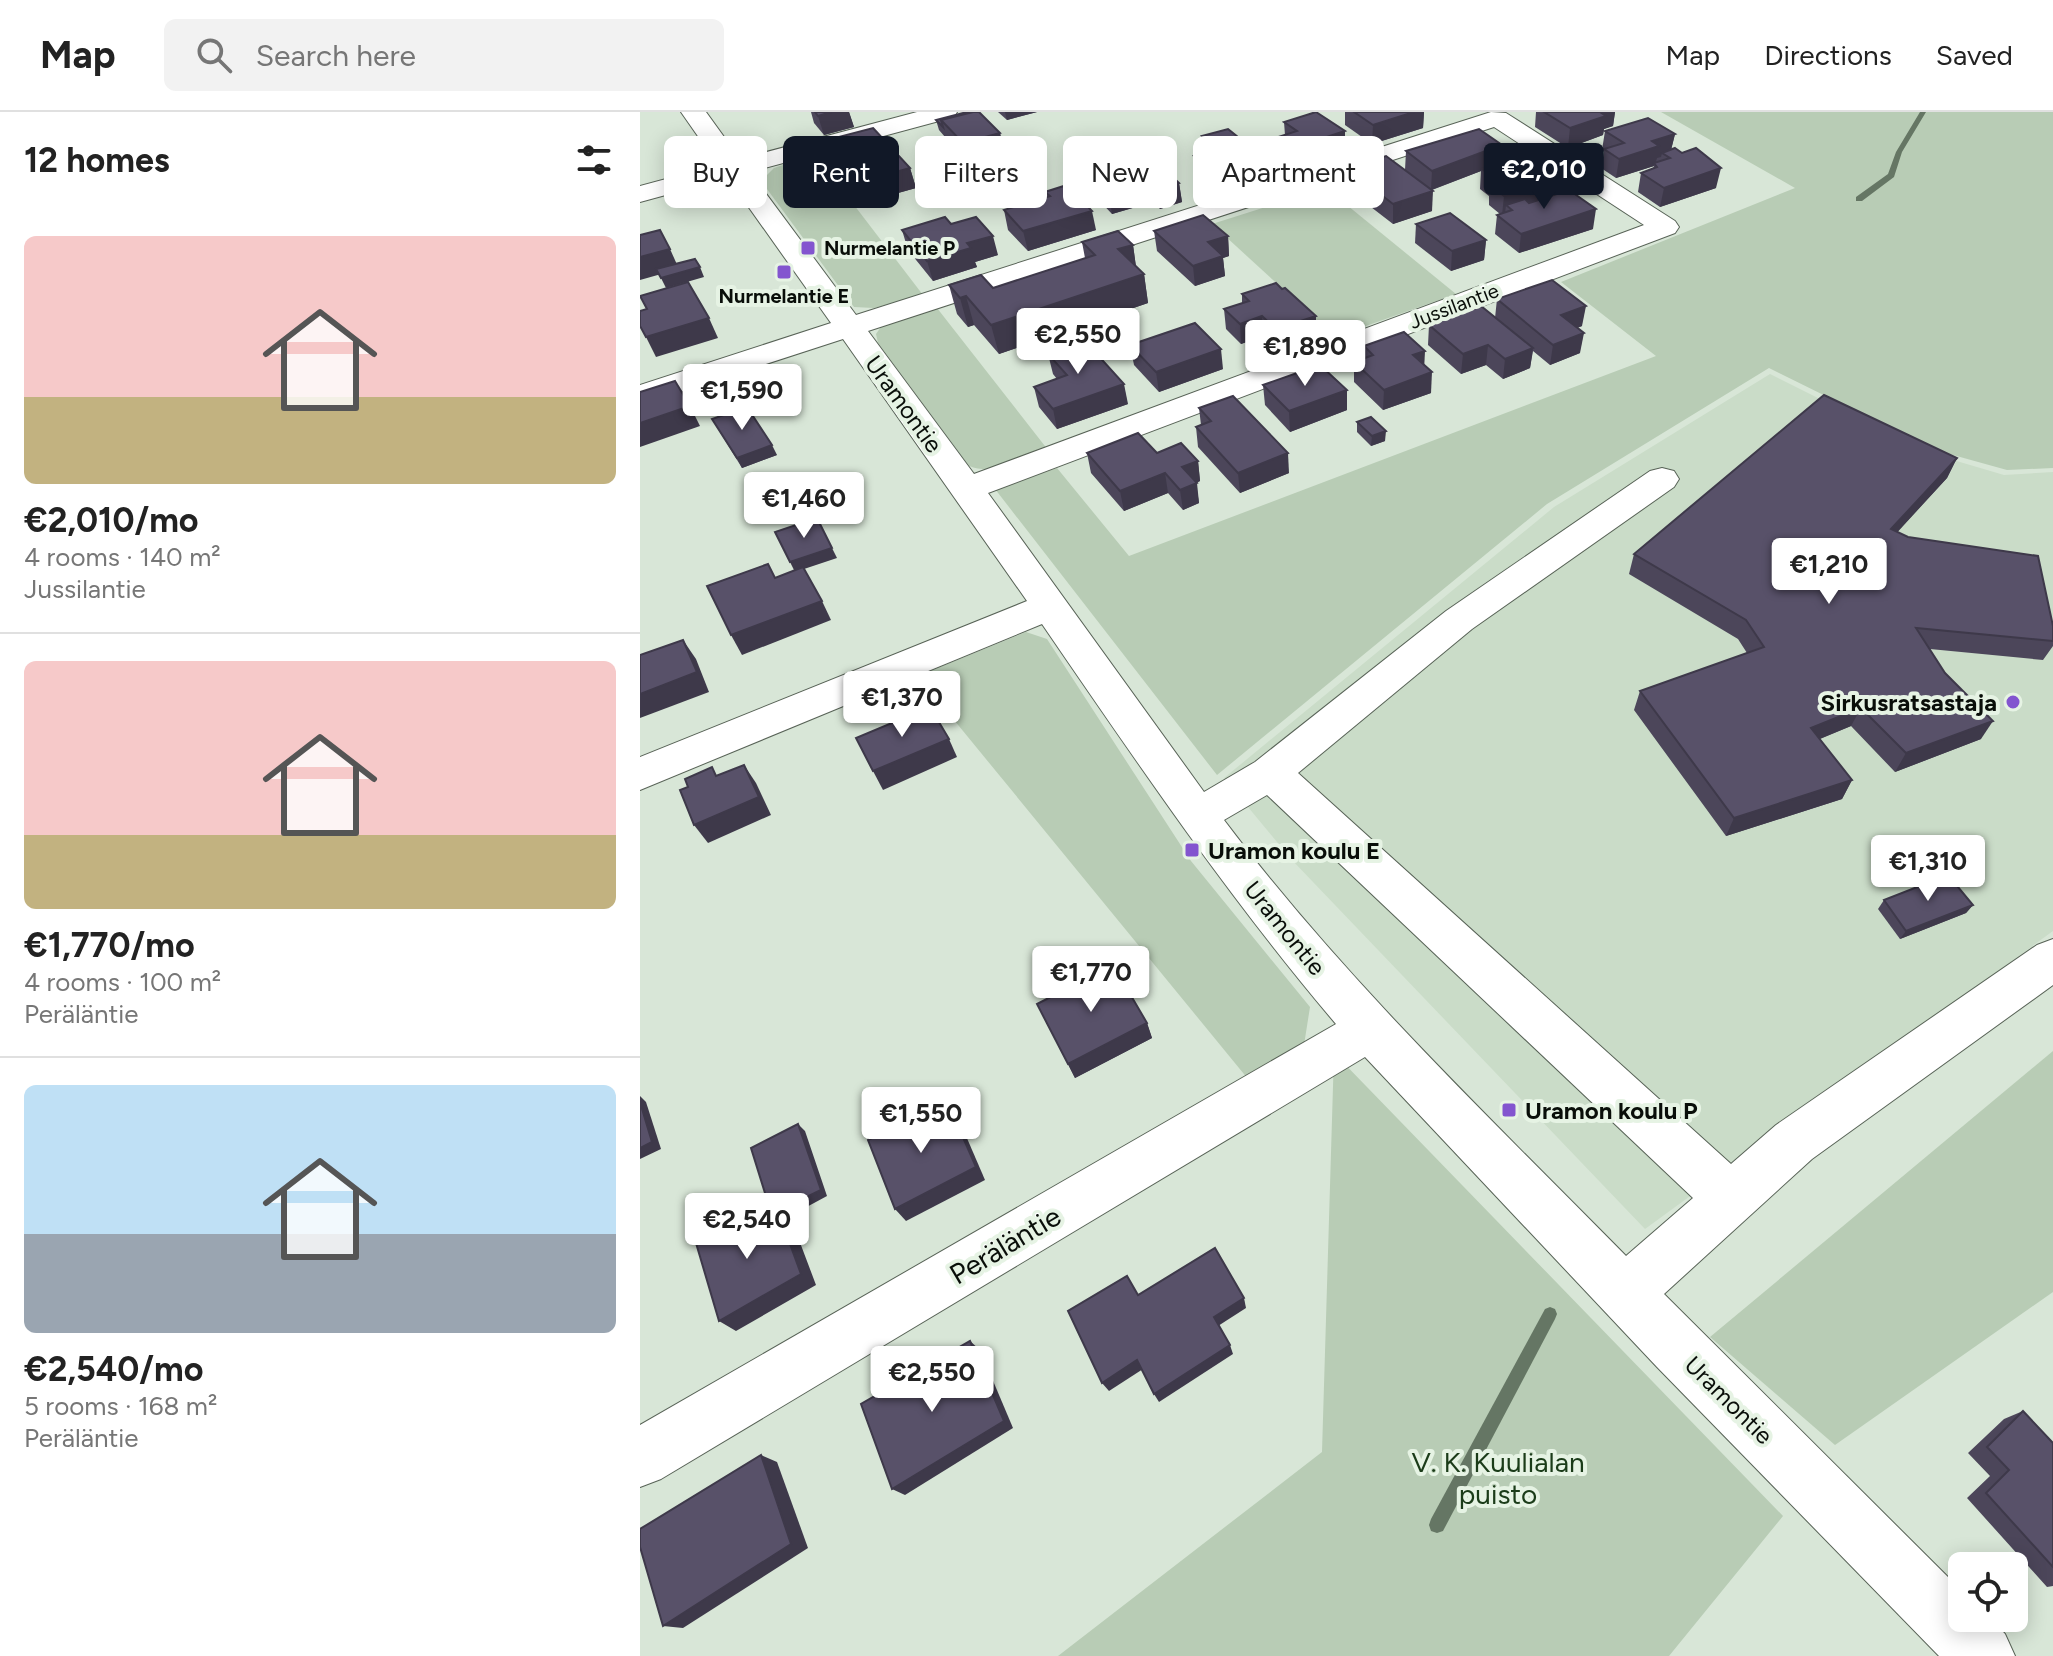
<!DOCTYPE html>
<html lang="en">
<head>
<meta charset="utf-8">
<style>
  body { margin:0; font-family:Figtree,sans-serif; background:#f2f2f2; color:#222; height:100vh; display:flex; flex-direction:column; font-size:30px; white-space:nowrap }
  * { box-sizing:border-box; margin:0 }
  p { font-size:26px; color:#767676 }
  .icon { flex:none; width:44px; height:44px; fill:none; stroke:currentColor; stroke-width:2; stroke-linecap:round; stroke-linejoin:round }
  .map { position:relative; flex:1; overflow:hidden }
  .details { display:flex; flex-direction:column; background:#fff; width:640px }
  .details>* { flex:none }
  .banner { position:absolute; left:24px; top:24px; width:760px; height:72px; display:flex; gap:16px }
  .fabs { position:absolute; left:1308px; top:1440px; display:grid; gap:16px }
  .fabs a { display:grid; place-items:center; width:80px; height:80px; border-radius:12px; background:#fff; box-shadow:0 4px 20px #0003; font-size:40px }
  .price { position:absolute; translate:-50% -68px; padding:0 18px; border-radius:8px; background:#fff; color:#222; font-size:26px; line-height:52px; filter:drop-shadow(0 2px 4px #0008) }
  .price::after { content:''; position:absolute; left:50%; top:48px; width:24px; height:18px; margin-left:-12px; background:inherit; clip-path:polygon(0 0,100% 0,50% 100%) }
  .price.current { background:#111827; color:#fff }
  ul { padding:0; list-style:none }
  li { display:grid; align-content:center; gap:16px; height:424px; padding:0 24px }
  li+li { border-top:2px solid #e0e0e0 }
  li span { display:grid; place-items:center; height:248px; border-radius:12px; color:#555 }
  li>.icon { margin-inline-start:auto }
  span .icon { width:144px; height:144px; fill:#fffc; stroke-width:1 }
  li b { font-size:34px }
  h2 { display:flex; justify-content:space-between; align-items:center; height:96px; padding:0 24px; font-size:34px }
  .pill { padding:0 28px; border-radius:12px; background:#fff; box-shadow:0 4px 20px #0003; font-size:28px; line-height:72px }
  .pill.current { background:#111827; color:#fff }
  header { display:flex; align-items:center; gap:48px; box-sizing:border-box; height:112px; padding:0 40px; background:#fff; border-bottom:2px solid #e0e0e0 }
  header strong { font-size:38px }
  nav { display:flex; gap:44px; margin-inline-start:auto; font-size:28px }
  .search { width:560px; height:72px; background:#f2f2f2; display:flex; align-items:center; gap:20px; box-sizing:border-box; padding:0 28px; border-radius:12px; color:#767676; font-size:30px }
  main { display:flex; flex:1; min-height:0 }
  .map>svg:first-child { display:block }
</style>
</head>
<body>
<header>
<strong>Map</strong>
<div class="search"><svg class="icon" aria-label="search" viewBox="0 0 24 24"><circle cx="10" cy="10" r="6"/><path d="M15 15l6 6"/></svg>Search here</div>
<nav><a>Map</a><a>Directions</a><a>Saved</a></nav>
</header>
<main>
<section class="details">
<h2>12 homes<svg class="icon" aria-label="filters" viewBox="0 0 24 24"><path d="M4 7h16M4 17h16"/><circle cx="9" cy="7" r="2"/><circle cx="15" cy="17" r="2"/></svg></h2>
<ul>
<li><span style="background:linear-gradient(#f6c9c9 65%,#c2b280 0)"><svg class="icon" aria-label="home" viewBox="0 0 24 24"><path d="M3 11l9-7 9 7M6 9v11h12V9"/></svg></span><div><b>€2,010/mo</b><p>4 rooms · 140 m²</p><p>Jussilantie</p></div></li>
<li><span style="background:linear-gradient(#f6c9c9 70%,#c2b280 0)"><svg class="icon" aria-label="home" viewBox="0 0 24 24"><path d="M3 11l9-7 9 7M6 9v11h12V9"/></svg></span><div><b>€1,770/mo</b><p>4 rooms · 100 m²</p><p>Peräläntie</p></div></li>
<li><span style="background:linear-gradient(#bfe0f5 60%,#9aa5b1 0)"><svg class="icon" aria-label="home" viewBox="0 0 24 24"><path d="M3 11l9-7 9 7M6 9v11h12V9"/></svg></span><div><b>€2,540/mo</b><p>5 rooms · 168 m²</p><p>Peräläntie</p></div></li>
</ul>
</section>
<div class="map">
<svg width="1413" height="1544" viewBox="0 0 1413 1544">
  <rect width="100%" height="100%" fill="#d8e6d7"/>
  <!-- built -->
  <polygon fill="#cadcc8" points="1130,262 1286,340 1364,363 1413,360 1413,819 1005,1117 651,747 584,666 914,395"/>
  <!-- green -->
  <g fill="#b8ccb5">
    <polygon points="1021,0 1413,0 1413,356 1367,358 1295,338 1129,256 907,392 577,663 355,377 417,356 489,444 1016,244 921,170 1155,76"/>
    <polygon points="175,42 283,183 234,196 214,195 121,69 134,56"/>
    <polygon points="686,76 816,182 695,225 572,112"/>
    <path d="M297,196L408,338C383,348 355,364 329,354L238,231L236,222L243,212Z"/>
    <polygon points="386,520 407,527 551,749 670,895 664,933 608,967 278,564"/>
    <polygon points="1413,939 1413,1180 1195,1333 1070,1225"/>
    <polygon points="694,941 1143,1404 1029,1544 418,1544 682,1340"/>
  </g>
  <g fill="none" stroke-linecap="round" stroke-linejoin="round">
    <!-- stream -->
    <g fill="#657664" fill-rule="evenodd">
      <polygon points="1280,0 1286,0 1262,40 1254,65 1222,89 1216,89 1216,85 1248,62 1256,40"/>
      <polygon points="910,1195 915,1197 917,1202 915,1207 803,1419 797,1421 791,1419 789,1413 791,1407 905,1197"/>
    </g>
    <defs>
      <path id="minor" d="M41,0H66L100,47L277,0H317L314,5L110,60L216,203L851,0L866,1L1035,109L1039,115L1035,121L348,381L564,680L615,650L806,499L1010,359L1022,356L1034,359L1039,367L1034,375L832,517L658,661L1091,1052L1136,1013L1397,833L1413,827V873L1172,1047L1024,1182L1322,1479V1506H1350L1365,1522L1375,1544H1299L1017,1255L725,945L21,1367L0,1375V1313L696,912C588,785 496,649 402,512L0,678V645L387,489L203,227L0,293V273L191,211L88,66L0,90V74L78,53ZM854,15L1004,113L334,362L228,219ZM627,683L1053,1086L986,1144C847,1003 704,867 584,708Z"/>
    </defs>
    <!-- minor casing -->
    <use href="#minor" stroke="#586357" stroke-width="2"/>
    <!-- minor -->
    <use href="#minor" fill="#fff" fill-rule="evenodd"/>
  </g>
  <!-- wall -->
  <g fill="#4c465a">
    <polygon points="171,0 209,0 214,15 184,23 174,11"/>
    <polygon points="358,0 397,0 367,8"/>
    <polygon points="705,0 784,0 783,16 732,32 705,13"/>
    <polygon points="896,0 975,0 973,14 964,17 963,23 928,36 895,15"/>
    <polygon points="296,8 360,21 364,40 328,50 306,28 305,25 299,18"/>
    <polygon points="644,10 705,39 651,56 636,45 635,26 645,23"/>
    <polygon points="965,19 1035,22 1031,38 1076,76 1020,95 998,80 1001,61 1013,57 1014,54 976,66 961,56 964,40 962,38"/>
    <polygon points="562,24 623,45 624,64 574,80 556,64 554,44 564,41"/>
    <polygon points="191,27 270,56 276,76 233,88 197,47"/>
    <polygon points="862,33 860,52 953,117 879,141 855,122 857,103 860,102 849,93 849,84 840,77 841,59 792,78 792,99 753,112 718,85 718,65 722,64 722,52 765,58 766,39"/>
    <polygon points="467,48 539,71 542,90 520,97 513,90 472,102 455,84 452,65 469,60"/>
    <polygon points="405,80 456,118 388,139 368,118 364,98 406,85"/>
    <polygon points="311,112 358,143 335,150 337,155 293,169 268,138 262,118"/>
    <polygon points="776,112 846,128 844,148 811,159 775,131"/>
    <polygon points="514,119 588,124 589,144 583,146 585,164 555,174 517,139"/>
    <polygon points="442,130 493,133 496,155 504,162 508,191 359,242 334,213 328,215 317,202 309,173 353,176 445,146"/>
    <polygon points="642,177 676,204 676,224 637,238 623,224 601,232 586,217 584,197 602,191 602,182"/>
    <polygon points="857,187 942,214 937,216 940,241 910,253 893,239 890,256 863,267 846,253 821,262 788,233 789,213 855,206"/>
    <polygon points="490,233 583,257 519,280 494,253"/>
    <polygon points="724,234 784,253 791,281 743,298 714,270 714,250 724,246"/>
    <polygon points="408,242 488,292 417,317 399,295 394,275 417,267 413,262"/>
    <polygon points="623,273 707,298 650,320 625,293"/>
    <polygon points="559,296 649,361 600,381 558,335 556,315 561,313"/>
    <polygon points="72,307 137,343 102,356"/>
    <polygon points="717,310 745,329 731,334 717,320"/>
    <polygon points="447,341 517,341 558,349 560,369 556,371 559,391 543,398 528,381 484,399 451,361"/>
    <polygon points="1317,346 1307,366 1257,420 1413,514 1413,534 1403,548 1290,537 1341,627 1255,660 1211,614 1180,627 1212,668 1202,687 1086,724 994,598 1000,579 1107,541 1098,527 989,462 994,442"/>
    <polygon points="1244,788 1333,793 1326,801 1260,827 1238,797"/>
    <polygon points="397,892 507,911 512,926 435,966"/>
    <polygon points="1383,1299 1413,1331 1413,1474 1407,1475 1327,1386 1350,1364 1328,1341 1364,1307"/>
  </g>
  <!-- shaded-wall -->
  <g fill="#3e394a">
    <polygon points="191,0 209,0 214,15 184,23 178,4"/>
    <polygon points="365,0 397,0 367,8"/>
    <polygon points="774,0 784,0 783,16 732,32 733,13"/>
    <polygon points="960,0 975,0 973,14 964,17 963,23 928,36 930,16"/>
    <polygon points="705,19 705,39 651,56 650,37"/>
    <polygon points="360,21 364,40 328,50 323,31"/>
    <polygon points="1035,22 1030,42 1022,41 1021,45 1017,46 1015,53 1014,51 1014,54 976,66 979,47 1012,29"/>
    <polygon points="862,33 860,52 842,57 841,59 791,78 792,59"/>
    <polygon points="623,45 624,64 574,80 572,60"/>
    <polygon points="270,56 276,76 233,88 227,68"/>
    <polygon points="1081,56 1076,76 1020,95 1024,76"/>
    <polygon points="910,69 908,88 872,98 866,93 865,102 862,103 864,84"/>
    <polygon points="510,70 513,90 472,102 469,82"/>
    <polygon points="539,71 542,90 520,97 518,77"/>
    <polygon points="793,79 792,99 753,112 753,92"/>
    <polygon points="956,97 953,117 879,141 881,122"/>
    <polygon points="452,99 456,118 388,139 383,119"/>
    <polygon points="353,124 358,143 335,150 337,155 293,169 287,149 327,131"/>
    <polygon points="588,124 589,144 583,146 585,164 555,174 553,154 568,130"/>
    <polygon points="846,128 844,148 811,159 812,139"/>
    <polygon points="493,133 497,162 478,137"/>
    <polygon points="30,137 39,157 0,168 0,145"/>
    <polygon points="60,155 64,165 26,176 21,166"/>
    <polygon points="504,162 508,191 359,242 351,213"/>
    <polygon points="326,184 334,213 328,215 320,186"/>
    <polygon points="946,194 942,214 918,223 921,203"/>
    <polygon points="622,204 623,224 601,232 600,212"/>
    <polygon points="676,204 676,224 637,238 636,217"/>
    <polygon points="69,206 78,226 16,245 6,225"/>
    <polygon points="944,221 940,241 910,253 913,233"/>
    <polygon points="848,233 846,253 821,262 823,242"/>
    <polygon points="893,236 890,256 863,267 865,247"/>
    <polygon points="581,237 583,257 519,280 516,260"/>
    <polygon points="785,239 784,259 773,243"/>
    <polygon points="792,260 791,281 743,298 744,278"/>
    <polygon points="484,272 488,292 417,317 413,297"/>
    <polygon points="707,278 707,298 650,320 649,299"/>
    <polygon points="50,294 60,314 0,335 0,311"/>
    <polygon points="746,319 745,329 731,334 732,324"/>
    <polygon points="132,333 137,343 102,356 97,346"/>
    <polygon points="648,341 649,361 600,381 598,361"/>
    <polygon points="1317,346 1307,366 1242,437 1251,417"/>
    <polygon points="558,349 560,369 545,376 542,355"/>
    <polygon points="525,361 528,381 484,399 480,379"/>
    <polygon points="557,371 559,391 543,398 540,378"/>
    <polygon points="192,436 197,446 155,460 150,450"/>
    <polygon points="182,489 191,508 102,543 91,523"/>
    <polygon points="43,528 56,547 69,580 0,606 0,582"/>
    <polygon points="1221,596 1211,614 1162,634 1171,616"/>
    <polygon points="1353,609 1341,627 1255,660 1266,641"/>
    <polygon points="309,627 317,645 243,678 233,659"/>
    <polygon points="104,653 116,671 131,703 68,731 54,713"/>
    <polygon points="1212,668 1202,687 1086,724 1094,706"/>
    <polygon points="1333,793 1326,801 1260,827 1266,819"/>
    <polygon points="507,911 512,926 435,966 428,952"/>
    <polygon points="0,984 6,990 21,1037 0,1047"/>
    <polygon points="307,989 317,1003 345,1068 266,1109 255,1097"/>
    <polygon points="158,1012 165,1019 187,1084 150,1104 176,1173 96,1219 79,1209 135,1091"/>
    <polygon points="604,1186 606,1196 578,1214 574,1205"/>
    <polygon points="330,1229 340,1238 373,1316 265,1383 252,1377"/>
    <polygon points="590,1233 593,1242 519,1290 514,1282"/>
    <polygon points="497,1248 503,1257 469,1279 462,1271"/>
    <polygon points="121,1343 137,1350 168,1436 43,1516 23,1514"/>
  </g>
  <!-- building -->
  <g fill="#585169" stroke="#3e394a" stroke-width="2">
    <polygon points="175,0 191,0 178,4"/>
    <polygon points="327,0 331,0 301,8 303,15 296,8"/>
    <polygon points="333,0 339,0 360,21 323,31 301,8"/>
    <polygon points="676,0 705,19 650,37 635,26 657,19 644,10"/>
    <polygon points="714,0 774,0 733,13"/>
    <polygon points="904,0 961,0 960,0 966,4 930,16"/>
    <polygon points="1008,6 1035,22 1012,29 1019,34 979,47 964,37 984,31 965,19"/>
    <polygon points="233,16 270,56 227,68 191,27"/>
    <polygon points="588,17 623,45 572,60 554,44 578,37 562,24"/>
    <polygon points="839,17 862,33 792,59 766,39"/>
    <polygon points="1035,36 1042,41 1056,36 1081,56 1024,76 1001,61 1017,55 1014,51 1030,46 1022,41"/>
    <polygon points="504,38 539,71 518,77 510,70 469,82 452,65 477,58 467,48"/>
    <polygon points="746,44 793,79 753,92 718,65 734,60 722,52"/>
    <polygon points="878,46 910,69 864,84 850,73 860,71 842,57"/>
    <polygon points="427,73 452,99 383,119 364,98 410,84 405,80"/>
    <polygon points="929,78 956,97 881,122 857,103 872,98 866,93 885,87 889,91"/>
    <polygon points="810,101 846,128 812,139 776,112"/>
    <polygon points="563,103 588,124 568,130 583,144 553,154 514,119"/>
    <polygon points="305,105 311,112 336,105 353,124 327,131 331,136 287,149 262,118"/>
    <polygon points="20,118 30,137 0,145 0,123"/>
    <polygon points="478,119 493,133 478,137 504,162 351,213 326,184 320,186 309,173 341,163 353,176 455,143 442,130"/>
    <polygon points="55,147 60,155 21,166 16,157"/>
    <polygon points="912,168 946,194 921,203 944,221 913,233 857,187"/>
    <polygon points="48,170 69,206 6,225 0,214 0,199 7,197 0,184"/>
    <polygon points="636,171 642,177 645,176 676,204 636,217 622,204 600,212 584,197 609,189 602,182"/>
    <polygon points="841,194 893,236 865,247 848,233 823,242 789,213"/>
    <polygon points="555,211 581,237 516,260 490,233"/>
    <polygon points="764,220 785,239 773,243 792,260 744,278 714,250 733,243 724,234"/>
    <polygon points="445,229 484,272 413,297 394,275 427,263 408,242"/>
    <polygon points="680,253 707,278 649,299 623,273"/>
    <polygon points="35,269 50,294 0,311 0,280"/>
    <polygon points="1184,283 1317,346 1251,417 1268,425 1398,444 1413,514 1413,529 1276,516 1305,561 1353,609 1266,641 1221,596 1171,616 1212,668 1094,706 1000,579 1124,535 1106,508 994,442"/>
    <polygon points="593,284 648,341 598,361 556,315 571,309 559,296"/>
    <polygon points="107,295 132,333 97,346 72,307"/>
    <polygon points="731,305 746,319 732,324 717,310"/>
    <polygon points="498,321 517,341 541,331 558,349 542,355 557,371 540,378 525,361 480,379 447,341"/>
    <polygon points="177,406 192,436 150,450 135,420"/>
    <polygon points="128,452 135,466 163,455 182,489 91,523 67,474"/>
    <polygon points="43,528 57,560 0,582 0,543"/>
    <polygon points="290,595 309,627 233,659 216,626"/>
    <polygon points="104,653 119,685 54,713 40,678 48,675 45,667 72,655 76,664"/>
    <polygon points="1308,763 1333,793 1266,819 1244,788"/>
    <polygon points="473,853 507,911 428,952 397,892"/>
    <polygon points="307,989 336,1055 255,1097 228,1028"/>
    <polygon points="0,990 12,1030 0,1036"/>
    <polygon points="158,1012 181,1078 142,1097 135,1091 129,1094 111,1036"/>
    <polygon points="135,1091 161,1162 79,1209 56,1131"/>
    <polygon points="575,1136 604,1186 574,1205 590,1233 514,1282 497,1248 462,1271 428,1199 487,1164 498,1183"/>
    <polygon points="330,1229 364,1309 252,1377 221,1292"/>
    <polygon points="1383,1299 1413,1331 1413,1455 1346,1381 1369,1358 1347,1335"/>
    <polygon points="121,1343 151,1432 23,1514 0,1435 0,1417"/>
  </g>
  <!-- markers -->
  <g fill="#8355cf" stroke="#e6f3e4" stroke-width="3">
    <rect x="160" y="128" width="16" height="16" rx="4"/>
    <rect x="136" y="152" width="16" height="16" rx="4"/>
    <circle cx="1373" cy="590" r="8"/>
    <rect x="544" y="730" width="16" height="16" rx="4"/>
    <rect x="861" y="990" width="16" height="16" rx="4"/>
  </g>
  <g text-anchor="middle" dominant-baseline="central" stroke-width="8" stroke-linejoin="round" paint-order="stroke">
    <!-- far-poi labels -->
    <g font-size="20" font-weight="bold" fill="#090e09" stroke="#e6f3e4" text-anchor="start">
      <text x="184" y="136">Nurmelantie P</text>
      <text x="144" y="184" text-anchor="middle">Nurmelantie E</text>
    </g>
    <!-- far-street labels -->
    <g font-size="20" fill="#090e09" stroke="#e6f3e4">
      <text transform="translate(814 194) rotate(-21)">Jussilantie</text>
    </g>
    <!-- street labels -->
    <g font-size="24" fill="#090e09" stroke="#e6f3e4">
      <text transform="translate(264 292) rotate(54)">Uramontie</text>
      <text transform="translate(645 816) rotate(51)">Uramontie</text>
      <text transform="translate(1089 1288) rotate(45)">Uramontie</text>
    </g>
    <!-- poi labels -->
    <g font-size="24" font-weight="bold" fill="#090e09" stroke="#e6f3e4" text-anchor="start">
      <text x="1357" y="590" text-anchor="end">Sirkusratsastaja</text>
      <text x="568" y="738">Uramon koulu E</text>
      <text x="885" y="998">Uramon koulu P</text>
    </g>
    <!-- near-street labels -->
    <g font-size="28" fill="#090e09" stroke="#e6f3e4">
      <text transform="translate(365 1133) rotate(-31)">Peräläntie</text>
    </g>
    <!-- near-park labels -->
    <g font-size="28" fill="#1b3c19" stroke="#e6f3e4">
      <text x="858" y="1350">V. K. Kuulialan<tspan x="858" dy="32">puisto</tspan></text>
    </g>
  </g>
</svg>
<div class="fabs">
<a><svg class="icon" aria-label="locate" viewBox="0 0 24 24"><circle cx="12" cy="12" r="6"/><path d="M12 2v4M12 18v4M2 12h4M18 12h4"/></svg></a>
</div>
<b class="price current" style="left:904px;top:99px">€2,010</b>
<b class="price" style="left:438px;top:264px">€2,550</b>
<b class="price" style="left:665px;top:276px">€1,890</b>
<b class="price" style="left:102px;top:320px">€1,590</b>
<b class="price" style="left:164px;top:428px">€1,460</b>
<b class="price" style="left:1189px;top:494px">€1,210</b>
<b class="price" style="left:262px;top:627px">€1,370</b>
<b class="price" style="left:1288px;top:791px">€1,310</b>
<b class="price" style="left:451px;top:902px">€1,770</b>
<b class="price" style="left:281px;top:1043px">€1,550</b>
<b class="price" style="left:107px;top:1149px">€2,540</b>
<b class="price" style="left:292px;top:1302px">€2,550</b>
<div class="banner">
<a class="pill">Buy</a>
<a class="pill current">Rent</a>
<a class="pill">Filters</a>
<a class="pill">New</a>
<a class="pill">Apartment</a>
</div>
</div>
</main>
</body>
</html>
